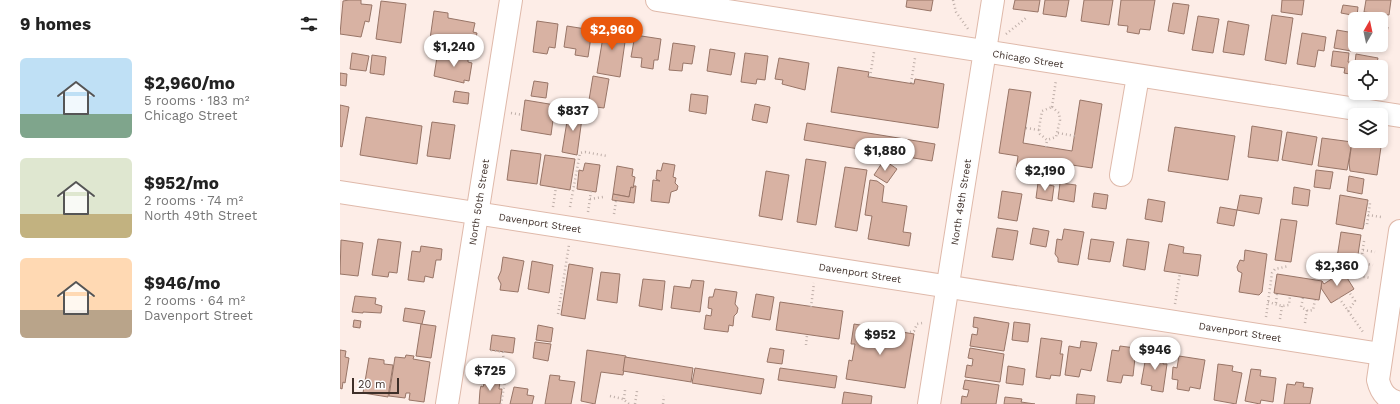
<!DOCTYPE html>
<html lang="en">
<head>
<meta charset="utf-8">
<style>
  body { margin:0; font-family:"Work Sans",sans-serif; background:#f6f6f6; color:#222; height:100vh; display:flex; flex-direction:column; font-size:15px; white-space:nowrap }
  * { box-sizing:border-box; margin:0 }
  p { font-size:13px; color:#767676 }
  .icon { flex:none; width:22px; height:22px; fill:none; stroke:currentColor; stroke-width:2; stroke-linecap:round; stroke-linejoin:round }
  .map { position:relative; flex:1; overflow:hidden }
  .panel { display:flex; flex-direction:column; background:#fff; width:340px }
  .panel>* { flex:none }
  .needle { width:26px; rotate:9deg }
  .controls { position:absolute; left:1008px; top:12px; display:grid; gap:8px }
  .controls a { display:grid; place-items:center; width:40px; height:40px; border-radius:6px; background:#fff; box-shadow:0 2px 6px #0003; font-size:20px }
  .scale { position:absolute; left:12px; bottom:10px; width:47px; box-sizing:border-box; padding-left:4px; border:2px solid #3e2f29; border-top:0; font-size:11px; line-height:14px; white-space:nowrap; color:#3e2f29; -webkit-text-stroke:3px #fefefe; paint-order:stroke }
  .price { position:absolute; translate:-50% -34px; padding:0 9px; border-radius:14px; background:#fff; color:#222; font-size:13px; line-height:26px; filter:drop-shadow(0 1px 2px #0008) }
  .price::after { content:''; position:absolute; left:50%; top:24px; width:12px; height:9px; margin-left:-6px; background:inherit; clip-path:polygon(0 0,100% 0,50% 100%) }
  .price.on { background:#ea580c; color:#fff }
  ul { padding:0; list-style:none }
  li { display:flex; align-items:center; gap:12px; height:100px; padding:0 20px }
  li span { display:grid; place-items:center; flex:none; width:112px; height:80px; border-radius:6px; color:#555 }
  li>.icon { margin-inline-start:auto }
  span .icon { width:48px; height:48px; fill:#fffc; stroke-width:1 }
  li b { font-size:17px }
  h2 { display:flex; justify-content:space-between; align-items:center; height:48px; padding:0 20px; font-size:17px }
  main { display:flex; flex:1; min-height:0 }
  .map>svg:first-child { display:block }
</style>
</head>
<body>
<main>
<section class="panel">
<h2>9 homes<svg class="icon" aria-label="filters" viewBox="0 0 24 24"><path d="M4 7h16M4 17h16"/><circle cx="9" cy="7" r="2"/><circle cx="15" cy="17" r="2"/></svg></h2>
<ul>
<li><span style="background:linear-gradient(#bfe0f5 70%,#7fa58c 0)"><svg class="icon" aria-label="home" viewBox="0 0 24 24"><path d="M3 11l9-7 9 7M6 9v11h12V9"/></svg></span><div><b>$2,960/mo</b><p>5 rooms · 183 m²</p><p>Chicago Street</p></div></li>
<li><span style="background:linear-gradient(#dfe7d0 70%,#c2b280 0)"><svg class="icon" aria-label="home" viewBox="0 0 24 24"><path d="M3 11l9-7 9 7M6 9v11h12V9"/></svg></span><div><b>$952/mo</b><p>2 rooms · 74 m²</p><p>North 49th Street</p></div></li>
<li><span style="background:linear-gradient(#ffd9b3 65%,#b9a48a 0)"><svg class="icon" aria-label="home" viewBox="0 0 24 24"><path d="M3 11l9-7 9 7M6 9v11h12V9"/></svg></span><div><b>$946/mo</b><p>2 rooms · 64 m²</p><p>Davenport Street</p></div></li>
</ul>
</section>
<div class="map">
<svg width="1060" height="404" viewBox="0 0 1060 404">
  <rect width="100%" height="100%" fill="#fdede7"/>
  <!-- building -->
  <g fill="#d8b2a3" stroke="#987567">
    <polygon points="9,0 21,0 21,4 32,5 29,22 25,21 21,37 0,34 3,1"/>
    <polygon points="567,0 593,0 591,11 566,7"/>
    <polygon points="675,0 700,0 698,12 673,9"/>
    <polygon points="705,0 729,0 726,17 703,14"/>
    <polygon points="744,0 773,0 769,25 741,21"/>
    <polygon points="781,0 815,0 810,30 800,29 799,34 787,32 788,26 778,25"/>
    <polygon points="942,0 964,0 962,15 941,12"/>
    <polygon points="1026,0 1051,0 1049,15 1024,12"/>
    <polygon points="41,1 66,4 61,43 36,39"/>
    <polygon points="833,3 849,5 844,34 828,31"/>
    <polygon points="1003,5 1018,7 1017,16 1001,13"/>
    <polygon points="94,11 108,13 108,18 135,23 133,32 137,33 134,47 90,39"/>
    <polygon points="932,15 953,18 946,64 925,60"/>
    <polygon points="858,16 879,19 873,53 852,50"/>
    <polygon points="197,21 218,24 215,48 209,47 207,54 193,52"/>
    <polygon points="888,21 909,25 904,55 883,52"/>
    <polygon points="1041,24 1048,27 1045,46 1041,45"/>
    <polygon points="265,25 287,28 280,77 257,73"/>
    <polygon points="227,26 252,30 248,57 235,55 236,49 224,47"/>
    <polygon points="997,30 1014,33 1011,51 994,48"/>
    <polygon points="962,33 986,37 984,51 978,50 975,67 957,64"/>
    <polygon points="295,35 321,39 318,60 314,60 313,69 301,67 302,58 291,57"/>
    <polygon points="333,43 355,46 352,64 343,63 342,71 329,70"/>
    <polygon points="370,49 395,53 391,75 367,71"/>
    <polygon points="993,51 1009,53 1008,62 1015,63 1016,54 1038,58 1036,67 1015,67 1015,75 1004,73 1005,68 991,66"/>
    <polygon points="12,53 29,56 26,71 10,69"/>
    <polygon points="405,53 428,56 425,80 417,79 416,84 401,82"/>
    <polygon points="108,54 128,57 128,62 132,63 129,81 124,80 124,83 94,76 97,57 107,58"/>
    <polygon points="32,55 46,57 44,75 30,73"/>
    <polygon points="439,58 469,63 465,90 442,84 443,80 435,79"/>
    <polygon points="498,67 529,72 528,77 530,77 574,84 575,79 604,84 598,128 491,112"/>
    <polygon points="0,73 7,74 6,86 0,85"/>
    <polygon points="253,76 269,79 264,108 248,106"/>
    <polygon points="194,81 208,83 206,98 191,96"/>
    <polygon points="669,89 691,92 683,143 732,151 740,100 762,104 752,168 732,165 730,178 676,170 678,156 659,153"/>
    <polygon points="115,91 129,93 128,104 113,102"/>
    <polygon points="351,94 368,96 366,114 349,111"/>
    <polygon points="185,100 215,105 211,135 181,130"/>
    <polygon points="415,104 430,107 427,123 412,120"/>
    <polygon points="0,105 9,107 2,147 0,146"/>
    <polygon points="229,109 243,111 237,155 222,152"/>
    <polygon points="26,117 82,126 77,164 20,155"/>
    <polygon points="92,122 115,125 110,159 87,156"/>
    <polygon points="467,123 595,144 592,161 464,140"/>
    <polygon points="912,126 942,131 938,161 908,157"/>
    <polygon points="835,127 895,136 888,180 828,171"/>
    <polygon points="947,132 977,137 972,165 942,160"/>
    <polygon points="982,138 1012,142 1007,170 978,166"/>
    <polygon points="1012,142 1041,147 1037,175 1010,171 1009,163"/>
    <polygon points="171,150 201,154 197,184 167,180"/>
    <polygon points="205,155 235,159 230,190 200,185"/>
    <polygon points="466,159 486,162 476,225 457,222"/>
    <polygon points="544,160 557,169 547,183 534,175"/>
    <polygon points="245,163 260,165 256,192 237,189 239,170 243,171"/>
    <polygon points="323,163 335,165 333,177 336,178 335,183 338,186 337,190 331,192 329,203 311,201 313,180 320,181 316,179 317,170 321,171"/>
    <polygon points="277,166 293,169 292,176 295,177 293,188 291,187 289,197 273,194"/>
    <polygon points="505,167 527,170 517,231 495,227"/>
    <polygon points="976,170 993,172 990,189 974,187"/>
    <polygon points="426,171 449,175 442,220 419,216"/>
    <polygon points="1009,176 1024,179 1022,194 1007,191"/>
    <polygon points="530,180 537,181 544,186 542,202 567,206 563,232 571,233 569,246 528,239 532,216 525,215"/>
    <polygon points="698,183 714,186 712,201 696,198"/>
    <polygon points="720,183 736,185 734,202 718,199"/>
    <polygon points="294,186 296,186 294,203 272,200 273,194 289,197 291,187 293,188"/>
    <polygon points="954,187 970,190 968,206 952,204"/>
    <polygon points="662,191 682,194 677,221 658,218"/>
    <polygon points="754,193 768,195 766,209 752,207"/>
    <polygon points="900,195 922,198 919,214 897,210"/>
    <polygon points="1000,195 1028,200 1023,229 996,224"/>
    <polygon points="808,199 825,202 822,222 805,219"/>
    <polygon points="880,207 897,210 894,226 877,223"/>
    <polygon points="941,219 957,221 951,262 935,260"/>
    <polygon points="657,228 678,231 673,260 652,257"/>
    <polygon points="693,228 709,231 706,247 690,244"/>
    <polygon points="724,229 744,232 738,265 718,262 718,258 715,254 717,239 722,240"/>
    <polygon points="1001,232 1021,235 1015,274 995,271"/>
    <polygon points="38,239 61,242 57,273 49,272 48,277 32,275"/>
    <polygon points="751,239 774,242 770,262 748,259"/>
    <polygon points="787,239 809,242 805,270 783,266"/>
    <polygon points="1,240 23,243 18,276 0,274"/>
    <polygon points="829,244 844,247 843,253 861,255 858,276 824,271"/>
    <polygon points="81,246 102,249 101,260 96,260 93,278 85,276 84,282 68,280 72,251 80,252"/>
    <polygon points="905,250 927,254 922,292 919,295 899,292 902,273 898,271 897,267 900,260 904,261"/>
    <polygon points="163,257 184,261 178,292 160,290 161,284 158,278 161,271"/>
    <polygon points="192,261 213,265 209,293 188,289"/>
    <polygon points="229,264 253,268 245,319 221,315"/>
    <polygon points="261,272 280,274 277,303 257,300"/>
    <polygon points="1002,272 1004,273 1014,289 991,303 981,288 982,281 984,284"/>
    <polygon points="937,274 982,281 979,300 934,293"/>
    <polygon points="303,279 325,281 322,310 299,306"/>
    <polygon points="352,280 364,281 360,312 331,308 334,286 350,288"/>
    <polygon points="375,289 397,292 395,304 398,308 397,313 394,316 393,326 389,325 388,332 364,329 366,315 371,316 372,309 368,308 369,297 373,297"/>
    <polygon points="416,294 434,297 430,320 412,317"/>
    <polygon points="15,296 36,298 35,304 42,306 41,313 23,312 23,313 12,312"/>
    <polygon points="440,302 503,311 499,339 436,330"/>
    <polygon points="65,308 85,311 82,324 63,321"/>
    <polygon points="634,317 669,323 664,351 630,346 632,334 637,335 638,328 633,327"/>
    <polygon points="14,320 21,321 20,328 13,327"/>
    <polygon points="674,322 690,324 688,342 672,340"/>
    <polygon points="81,324 96,326 91,358 76,356"/>
    <polygon points="514,324 574,334 565,388 506,379 509,360 512,361 515,344 511,344"/>
    <polygon points="198,325 213,328 211,342 196,340"/>
    <polygon points="152,335 175,338 173,353 150,350"/>
    <polygon points="701,338 722,341 720,354 723,354 720,376 711,375 710,379 696,377"/>
    <polygon points="741,341 757,343 751,371 741,369 739,377 725,375 729,346 740,348"/>
    <polygon points="195,342 211,344 208,361 193,358"/>
    <polygon points="780,346 795,348 793,357 795,358 793,376 783,375 781,383 767,381 772,350 779,351"/>
    <polygon points="430,348 444,350 442,364 427,362"/>
    <polygon points="630,348 664,354 660,382 625,377 627,365 632,366 633,359 628,358"/>
    <polygon points="0,350 6,351 5,357 9,358 5,383 3,382 2,389 0,388"/>
    <polygon points="247,350 286,356 283,375 261,372 255,404 241,401"/>
    <polygon points="807,351 825,354 823,364 827,364 823,392 811,390 812,386 801,384"/>
    <polygon points="66,355 74,356 73,359 90,362 84,402 69,400 70,393 66,393 65,398 49,396 55,357 65,358"/>
    <polygon points="839,356 865,360 860,389 850,387 849,391 837,389 838,380 832,379 833,367 837,368"/>
    <polygon points="285,357 353,368 351,382 283,371"/>
    <polygon points="29,358 44,360 44,364 53,365 48,397 23,393"/>
    <polygon points="878,364 893,366 892,371 902,373 896,404 874,400"/>
    <polygon points="668,366 685,369 683,385 666,383"/>
    <polygon points="355,368 424,379 421,394 352,383"/>
    <polygon points="440,368 497,376 495,388 438,380"/>
    <polygon points="911,369 921,370 920,376 936,378 933,402 921,400 920,404 905,401"/>
    <polygon points="147,374 154,375 153,381 160,382 159,389 162,389 160,404 139,404 140,390 141,386 143,387"/>
    <polygon points="210,375 220,376 219,380 235,382 231,404 205,404"/>
    <polygon points="625,380 659,385 656,404 621,404 622,396 627,397 629,390 623,389"/>
    <polygon points="956,382 964,383 963,387 973,388 970,404 944,404 947,384 955,385"/>
    <polygon points="174,387 188,389 187,395 194,396 192,404 170,404"/>
    <polygon points="504,392 532,396 531,404 502,404"/>
    <polygon points="737,394 755,396 754,404 736,404"/>
    <polygon points="665,397 682,399 681,402 695,404 664,404"/>
  </g>
  <g fill="none" stroke-linecap="round" stroke-linejoin="round">
    <defs>
      <g id="minor">
        <polyline points="317,0 1060,116"/>
        <polyline points="781,175 798,76"/>
        <polyline points="0,192 1041,354"/>
        <path d="M1060,231L1038,380C1041,393 1047,400 1060,403"/>
        <polyline points="107,404 171,0"/>
        <polyline points="589,404 653,0"/>
      </g>
    </defs>
    <!-- minor casing -->
    <use href="#minor" stroke="#dfb9aa" stroke-width="24"/>
    <!-- path -->
    <g stroke="#bfafa9" stroke-width="2.5" stroke-dasharray="1 3" stroke-linecap="butt">
      <polyline points="613,0 616,12 628,29"/>
      <polyline points="666,34 686,18"/>
      <polyline points="530,77 534,52"/>
      <polyline points="571,83 575,58"/>
      <polygon points="712,107 719,113 720,120 716,137 707,140 700,134 699,128 702,111"/>
      <polyline points="712,107 716,80"/>
      <polyline points="171,113 183,115"/>
      <polyline points="686,128 699,130"/>
      <polyline points="718,133 735,136"/>
      <polyline points="706,147 707,140"/>
      <polyline points="250,199 263,197"/>
      <polyline points="213,207 216,187"/>
      <polyline points="230,207 240,153 245,152 267,156"/>
      <polyline points="248,212 251,191"/>
      <polyline points="274,214 277,195"/>
      <polyline points="1028,215 1041,217"/>
      <polyline points="1024,224 1027,225 1030,203 1027,203"/>
      <polyline points="1024,241 1019,276 1031,278"/>
      <polyline points="1023,250 1035,252"/>
      <polyline points="1021,263 1033,265"/>
      <polyline points="963,298 961,307 968,311 973,310 975,300"/>
      <polyline points="999,298 1023,332"/>
      <polyline points="928,302 942,306 949,305 950,296"/>
      <polyline points="936,303 937,294"/>
      <polyline points="835,304 840,273"/>
      <polyline points="471,307 474,283"/>
      <polyline points="1008,311 1015,301 1009,292"/>
      <polyline points="218,314 229,245"/>
      <polyline points="926,317 932,273 935,269 949,266"/>
      <polyline points="940,319 942,306"/>
      <polyline points="965,323 967,310"/>
      <polyline points="570,332 574,331 577,324 582,323"/>
      <polyline points="466,345 467,335"/>
      <polyline points="151,350 163,352 165,381 161,404"/>
      <polyline points="270,396 283,399 289,404"/>
      <polyline points="284,399 285,390"/>
      <polyline points="295,404 297,391"/>
      <polyline points="323,404 324,396"/>
    </g>
    <!-- minor -->
    <use href="#minor" stroke="#fff" stroke-width="22"/>
  </g>
  <g text-anchor="middle" dominant-baseline="central" stroke-width="3.5" stroke-linejoin="round" paint-order="stroke">
    <!-- street labels -->
    <g font-size="10" fill="#3e2f29" stroke="#fefefe">
      <text transform="translate(688 59) rotate(9)">Chicago Street</text>
      <text transform="translate(139 202) rotate(-81)">North 50th Street</text>
      <text transform="translate(621 202) rotate(-81)">North 49th Street</text>
      <text transform="translate(200 223) rotate(9)">Davenport Street</text>
      <text transform="translate(520 273) rotate(9)">Davenport Street</text>
      <text transform="translate(900 332) rotate(9)">Davenport Street</text>
    </g>
  </g>
</svg>
<div class="controls">
<a><svg class="needle" viewBox="-14 -14 28 28"><path d="M0-13l5 13h-10z" fill="#e53935"/><path d="M0 13l5-13h-10z" fill="#767676"/></svg></a>
<a><svg class="icon" aria-label="locate" viewBox="0 0 24 24"><circle cx="12" cy="12" r="6"/><path d="M12 2v4M12 18v4M2 12h4M18 12h4"/></svg></a>
<a><svg class="icon" aria-label="layers" viewBox="0 0 24 24"><path d="M12 4l9 5-9 5-9-5zM3 14l9 5 9-5"/></svg></a>
</div>
<div class="scale">20 m</div>
<b class="price on" style="left:272px;top:51px">$2,960</b>
<b class="price" style="left:114px;top:68px">$1,240</b>
<b class="price" style="left:233px;top:132px">$837</b>
<b class="price" style="left:545px;top:172px">$1,880</b>
<b class="price" style="left:705px;top:192px">$2,190</b>
<b class="price" style="left:997px;top:287px">$2,360</b>
<b class="price" style="left:540px;top:356px">$952</b>
<b class="price" style="left:815px;top:371px">$946</b>
<b class="price" style="left:150px;top:392px">$725</b>
</div>
</main>
</body>
</html>
